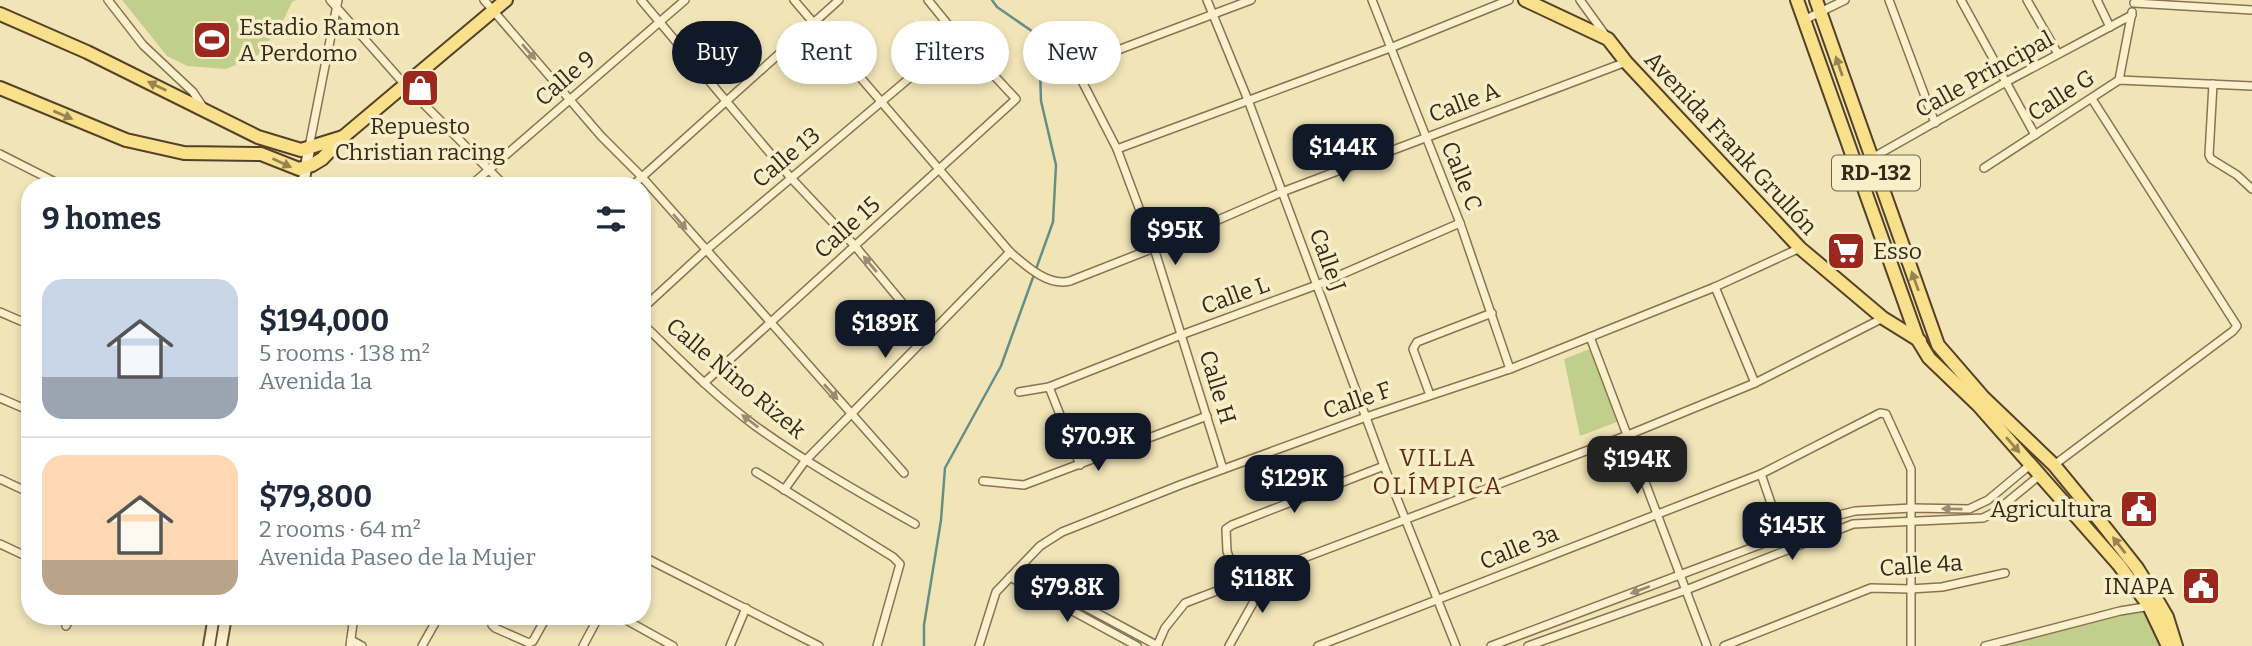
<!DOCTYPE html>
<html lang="en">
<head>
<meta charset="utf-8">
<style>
  body { margin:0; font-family:Bitter,serif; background:#f6f6f7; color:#1f2937; height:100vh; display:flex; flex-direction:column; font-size:26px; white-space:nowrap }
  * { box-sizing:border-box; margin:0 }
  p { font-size:23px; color:#747a83 }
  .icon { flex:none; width:38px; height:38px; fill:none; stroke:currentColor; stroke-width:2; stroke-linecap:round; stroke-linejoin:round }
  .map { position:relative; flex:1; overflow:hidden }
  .details { position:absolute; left:21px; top:177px; width:630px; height:448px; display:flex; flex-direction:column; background:#fff; border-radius:28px; box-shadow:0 4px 10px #0003 }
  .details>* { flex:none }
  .guide { position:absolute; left:672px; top:21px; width:665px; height:63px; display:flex; gap:14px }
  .price { position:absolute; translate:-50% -60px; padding:0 16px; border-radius:14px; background:#111827; color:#fff; font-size:23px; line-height:46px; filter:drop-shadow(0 2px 4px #0008) }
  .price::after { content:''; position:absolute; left:50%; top:42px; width:21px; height:16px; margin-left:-10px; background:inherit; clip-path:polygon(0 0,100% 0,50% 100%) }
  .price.current { background:#222; color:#fff }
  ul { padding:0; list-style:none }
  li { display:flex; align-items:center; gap:21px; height:175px; padding:0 21px }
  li+li { border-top:2px solid #e0e1e3 }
  li span { display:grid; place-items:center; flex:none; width:196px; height:140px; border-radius:21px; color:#555 }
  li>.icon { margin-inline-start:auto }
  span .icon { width:84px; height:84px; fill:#fffc; stroke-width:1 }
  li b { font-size:30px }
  h2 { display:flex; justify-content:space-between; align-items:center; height:84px; padding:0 21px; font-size:30px }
  .tag { padding:0 24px; border-radius:32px; background:#fff; box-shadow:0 4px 10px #0003; font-size:24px; line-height:63px }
  .tag.current { background:#111827; color:#fff }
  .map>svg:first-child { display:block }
</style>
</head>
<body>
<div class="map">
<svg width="2252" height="646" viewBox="0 0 2252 646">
  <rect width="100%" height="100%" fill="#f1e5b8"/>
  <!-- green -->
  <g fill="#c2cf8c">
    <polygon points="122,0 296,0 292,2 281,25 258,55 226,69 187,66 167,56"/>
    <polygon points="1590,349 1617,422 1580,436 1564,359"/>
    <polygon points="2146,603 2165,646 1985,646"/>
  </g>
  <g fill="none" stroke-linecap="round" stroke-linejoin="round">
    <!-- stream -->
    <polyline stroke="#658e87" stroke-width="2.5" points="924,646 924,625 941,520 945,468 1001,366 1053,222 1056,165 1041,101 1039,36 997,7 992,0"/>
    <defs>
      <g id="street">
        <polyline points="108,0 143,45 193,92 203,107"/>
        <polyline points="330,0 406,86 505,186"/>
        <polyline points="484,0 601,136 642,177 904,473"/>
        <polyline points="641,0 791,178 855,246 929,335"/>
        <path d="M794,0L1010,252C1025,265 1048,287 1070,281L1154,248L1282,192L1626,62"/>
        <polyline points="1207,0 1248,100 1384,466 1456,646"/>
        <polyline points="1372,0 1460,223 1510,369"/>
        <polyline points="1580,0 1606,36"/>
        <polyline points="1889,0 1935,123"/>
        <polyline points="1961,0 2035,135"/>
        <polyline points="2027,0 2058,54"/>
        <polyline points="2097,0 2110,27"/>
        <polyline points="2134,3 2252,10"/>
        <polyline points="1804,20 1845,0"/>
        <polyline points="1094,59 1251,0"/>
        <polyline points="2119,80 2132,12"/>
        <polyline points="1083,83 1117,149 1154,248 1223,469"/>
        <polyline points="2213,84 2209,155 2211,159 2237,175 2252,189"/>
        <polyline points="309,147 338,0"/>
        <polyline points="1117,149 1390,48 1509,0"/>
        <polyline points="0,154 63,186"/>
        <polyline points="1856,167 2006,82 2132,15"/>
        <polyline points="1984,168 2119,80 2252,86"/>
        <polyline points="470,186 685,0"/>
        <polyline points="632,186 839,0"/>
        <polyline points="1715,287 1755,383"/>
        <polyline points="642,309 705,251 958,37"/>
        <polyline points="0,312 30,325"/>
        <path d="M642,323C678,358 714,395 754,425C805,462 860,493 915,524"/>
        <polyline points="1590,337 1707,646"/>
        <polyline points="704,383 1016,99 958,37 928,0"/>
        <polyline points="1049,387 1080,465"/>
        <polyline points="1019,392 1049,387 1181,335 1317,285 1460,223"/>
        <polyline points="1430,395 1413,349 1417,342 1492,313"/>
        <polyline points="0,398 30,411"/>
        <polyline points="642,427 642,436"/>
        <polyline points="2054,465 2233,331 2237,326 2092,99"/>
        <polyline points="756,472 893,557 900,564 877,646"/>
        <polyline points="1761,474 1782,535"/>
        <polyline points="0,479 30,493"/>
        <polyline points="983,481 1024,485 1207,416"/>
        <polyline points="784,490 805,461 1010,252"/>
        <polyline points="0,544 30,558"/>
        <polyline points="642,556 819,646"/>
        <polyline points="1017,570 1158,646"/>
        <polyline points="1010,577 1137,646"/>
        <polyline points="1237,582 1227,551 1226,529 1232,525 1384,466"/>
        <polyline points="494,616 492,625 495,628 529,643 533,641 547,616"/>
        <polyline points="619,616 673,646"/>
        <polyline points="66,626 71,616"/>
        <polyline points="351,640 362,646"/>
        <polyline points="350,646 354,616"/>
        <polyline points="422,646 439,616"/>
        <polyline points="583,646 599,616"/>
        <polyline points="730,646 746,608"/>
        <polyline points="979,646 996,592 1040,546 1062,532 1180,485 1366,417 1510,369 1715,287 1800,248"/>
        <polyline points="1157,646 1165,628 1185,603 1628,435 1755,383 1883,318"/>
        <polyline points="1229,646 1271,571"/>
        <polyline points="1318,646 1761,474 1880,413 1886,414 1911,469 1911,646"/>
        <polyline points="1491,646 1839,515 1855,511 1912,508 1969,509 1988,500 2030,465"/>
        <polyline points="1528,646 1686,590 1853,524 1983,518 1995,512 2040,475"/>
        <polyline points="1724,646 1871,588 1910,589 1942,587 2005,573"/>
        <polyline points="1985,646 2120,611 2151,606"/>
      </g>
      <g id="secondary">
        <polyline points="303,186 309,149"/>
        <polyline points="209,646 214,616"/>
        <polyline points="221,646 226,616"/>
      </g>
      <g id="primary">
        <polyline points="1525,0 1608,39 1626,62 1800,248 1883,318 1920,341"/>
        <polyline points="1797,0 1918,340 1929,358 1979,406 2119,565 2149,606 2168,646"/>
        <polyline points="1816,0 1938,345 1983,397 2054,465 2100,521 2137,568 2160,605 2167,617 2176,646"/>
        <polyline points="0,14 87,52 258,137 301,150 343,137"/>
        <polyline points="0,88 126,140 184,153 261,154 299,169 312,165 322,159 343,137 506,0"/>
      </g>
    </defs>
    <!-- street casing -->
    <use href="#street" stroke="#887352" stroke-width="10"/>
    <!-- secondary casing -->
    <use href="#secondary" stroke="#695436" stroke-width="14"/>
    <!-- primary casing -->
    <use href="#primary" stroke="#554028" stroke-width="16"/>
    <!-- street -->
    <use href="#street" stroke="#fcf1cc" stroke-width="7"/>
    <!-- secondary -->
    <use href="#secondary" stroke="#fcf1cc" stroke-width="10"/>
    <!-- primary -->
    <use href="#primary" stroke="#f9e08b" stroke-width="12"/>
  </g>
  <!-- one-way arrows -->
  <defs><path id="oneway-solid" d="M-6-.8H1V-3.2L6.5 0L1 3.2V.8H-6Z" transform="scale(1.75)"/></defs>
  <g fill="#998d72">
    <use href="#oneway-solid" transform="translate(529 52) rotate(49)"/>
    <use href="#oneway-solid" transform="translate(680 222) rotate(49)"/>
    <use href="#oneway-solid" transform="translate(870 264) rotate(-130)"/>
    <use href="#oneway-solid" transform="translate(831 392) rotate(48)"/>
    <use href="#oneway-solid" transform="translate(750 421) rotate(-142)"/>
    <use href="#oneway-solid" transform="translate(1952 509) rotate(-179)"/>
    <use href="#oneway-solid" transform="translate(1640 590) rotate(159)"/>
  </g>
  <g fill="#988452">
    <use href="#oneway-solid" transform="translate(1839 66) rotate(-109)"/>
    <use href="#oneway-solid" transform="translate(157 86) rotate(-154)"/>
    <use href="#oneway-solid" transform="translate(63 115) rotate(23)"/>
    <use href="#oneway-solid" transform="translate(282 163) rotate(25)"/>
    <use href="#oneway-solid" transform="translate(1915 281) rotate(-110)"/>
    <use href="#oneway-solid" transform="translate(2013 445) rotate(49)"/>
    <use href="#oneway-solid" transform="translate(2119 545) rotate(-128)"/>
  </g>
  <!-- icons -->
  <defs>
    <symbol id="stadium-square" viewBox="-11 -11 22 22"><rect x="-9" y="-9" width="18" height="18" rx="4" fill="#9c271e" stroke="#f8eec8"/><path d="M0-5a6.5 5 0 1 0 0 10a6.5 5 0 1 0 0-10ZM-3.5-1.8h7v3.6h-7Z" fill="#fff"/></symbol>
    <symbol id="shop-square" viewBox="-11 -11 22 22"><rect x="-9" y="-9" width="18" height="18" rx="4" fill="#9c271e" stroke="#f8eec8"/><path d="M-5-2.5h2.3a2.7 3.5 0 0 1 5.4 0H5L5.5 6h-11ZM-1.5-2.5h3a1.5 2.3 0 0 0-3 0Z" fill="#fff"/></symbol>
    <symbol id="supermarket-square" viewBox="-11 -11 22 22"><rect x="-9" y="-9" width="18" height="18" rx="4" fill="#9c271e" stroke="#f8eec8"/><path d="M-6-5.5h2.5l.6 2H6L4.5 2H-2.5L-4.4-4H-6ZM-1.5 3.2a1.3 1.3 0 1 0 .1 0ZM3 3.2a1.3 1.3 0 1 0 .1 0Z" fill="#fff"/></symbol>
    <symbol id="civic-square" viewBox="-11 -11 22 22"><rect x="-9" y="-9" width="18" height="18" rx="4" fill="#9c271e" stroke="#f8eec8"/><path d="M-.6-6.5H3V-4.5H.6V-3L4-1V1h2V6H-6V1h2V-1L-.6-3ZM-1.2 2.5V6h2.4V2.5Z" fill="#fff"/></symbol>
  </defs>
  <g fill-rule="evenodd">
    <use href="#stadium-square" x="190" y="18" width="44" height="44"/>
    <use href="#shop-square" x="398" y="66" width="44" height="44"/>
    <use href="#supermarket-square" x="1824" y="229" width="44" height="44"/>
    <use href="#civic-square" x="2117" y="487" width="44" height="44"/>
    <use href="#civic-square" x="2179" y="564" width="44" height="44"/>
  </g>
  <g text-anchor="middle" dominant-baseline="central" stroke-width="7" stroke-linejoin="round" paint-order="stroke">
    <!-- shield labels -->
    <rect fill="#f8eec8" stroke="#70644e" stroke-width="2" x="1832" y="155.5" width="88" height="35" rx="5"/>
    <g font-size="21" font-weight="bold" fill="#362919">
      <text x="1876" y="173">RD-132</text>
    </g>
    <!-- poi labels -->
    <g font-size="23" fill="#362919" stroke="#f8eec8" text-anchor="start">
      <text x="239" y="27">Estadio Ramon<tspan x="239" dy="26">A Perdomo</tspan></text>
      <text x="420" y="126" text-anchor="middle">Repuesto<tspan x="420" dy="26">Christian racing</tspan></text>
      <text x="1873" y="251">Esso</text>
      <text x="2112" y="509" text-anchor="end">Agricultura</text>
      <text x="2174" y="586" text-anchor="end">INAPA</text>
    </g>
    <!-- street labels -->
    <g font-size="23" fill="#362919" stroke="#f8eec8">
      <text transform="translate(1984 74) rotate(-29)">Calle Principal</text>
      <text transform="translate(565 78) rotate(-41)">Calle 9</text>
      <text transform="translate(2061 95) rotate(-33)">Calle G</text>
      <text transform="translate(1464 102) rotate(-21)">Calle A</text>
      <text transform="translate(1731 143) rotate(47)">Avenida Frank Grullón</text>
      <text transform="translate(786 157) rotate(-40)">Calle 13</text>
      <text transform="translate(1462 176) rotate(68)">Calle C</text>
      <text transform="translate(847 227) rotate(-42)">Calle 15</text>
      <text transform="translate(1328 260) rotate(70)">Calle J</text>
      <text transform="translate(1235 295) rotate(-20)">Calle L</text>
      <text transform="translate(736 378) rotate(40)">Calle Nino Rizek</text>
      <text transform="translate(1218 387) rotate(73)">Calle H</text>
      <text transform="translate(1357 400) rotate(-19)">Calle F</text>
      <text transform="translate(1519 547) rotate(-22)">Calle 3a</text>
      <text transform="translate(1921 565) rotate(-4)">Calle 4a</text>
    </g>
    <!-- neighbourhood labels -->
    <g font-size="24" letter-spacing="2" fill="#652c15" stroke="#f8eec8">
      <text x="1438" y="458">VILLA<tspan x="1438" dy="28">OLÍMPICA</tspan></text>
    </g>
  </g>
</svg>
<b class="price" style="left:1343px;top:184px">$144K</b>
<b class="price" style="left:1175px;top:267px">$95K</b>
<b class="price" style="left:885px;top:360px">$189K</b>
<b class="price" style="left:1098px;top:473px">$70.9K</b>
<b class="price current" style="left:1637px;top:496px">$194K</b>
<b class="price" style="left:1294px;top:515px">$129K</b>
<b class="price" style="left:1792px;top:562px">$145K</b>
<b class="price" style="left:1262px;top:615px">$118K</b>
<b class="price" style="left:1067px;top:624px">$79.8K</b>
<div class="guide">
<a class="tag current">Buy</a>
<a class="tag">Rent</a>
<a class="tag">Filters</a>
<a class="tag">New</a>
</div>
<section class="details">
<h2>9 homes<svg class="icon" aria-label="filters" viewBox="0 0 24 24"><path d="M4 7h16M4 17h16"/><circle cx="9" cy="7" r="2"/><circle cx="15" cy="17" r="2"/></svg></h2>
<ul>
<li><span style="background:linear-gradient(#c9d6e8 70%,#9aa5b1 0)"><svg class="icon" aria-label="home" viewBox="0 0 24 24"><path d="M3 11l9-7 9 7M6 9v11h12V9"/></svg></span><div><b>$194,000</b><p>5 rooms · 138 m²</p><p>Avenida 1a</p></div></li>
<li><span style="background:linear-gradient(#ffd9b3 75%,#b9a48a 0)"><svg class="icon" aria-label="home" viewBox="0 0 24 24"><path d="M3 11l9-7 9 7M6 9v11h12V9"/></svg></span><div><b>$79,800</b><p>2 rooms · 64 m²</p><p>Avenida Paseo de la Mujer</p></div></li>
</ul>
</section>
</div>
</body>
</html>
